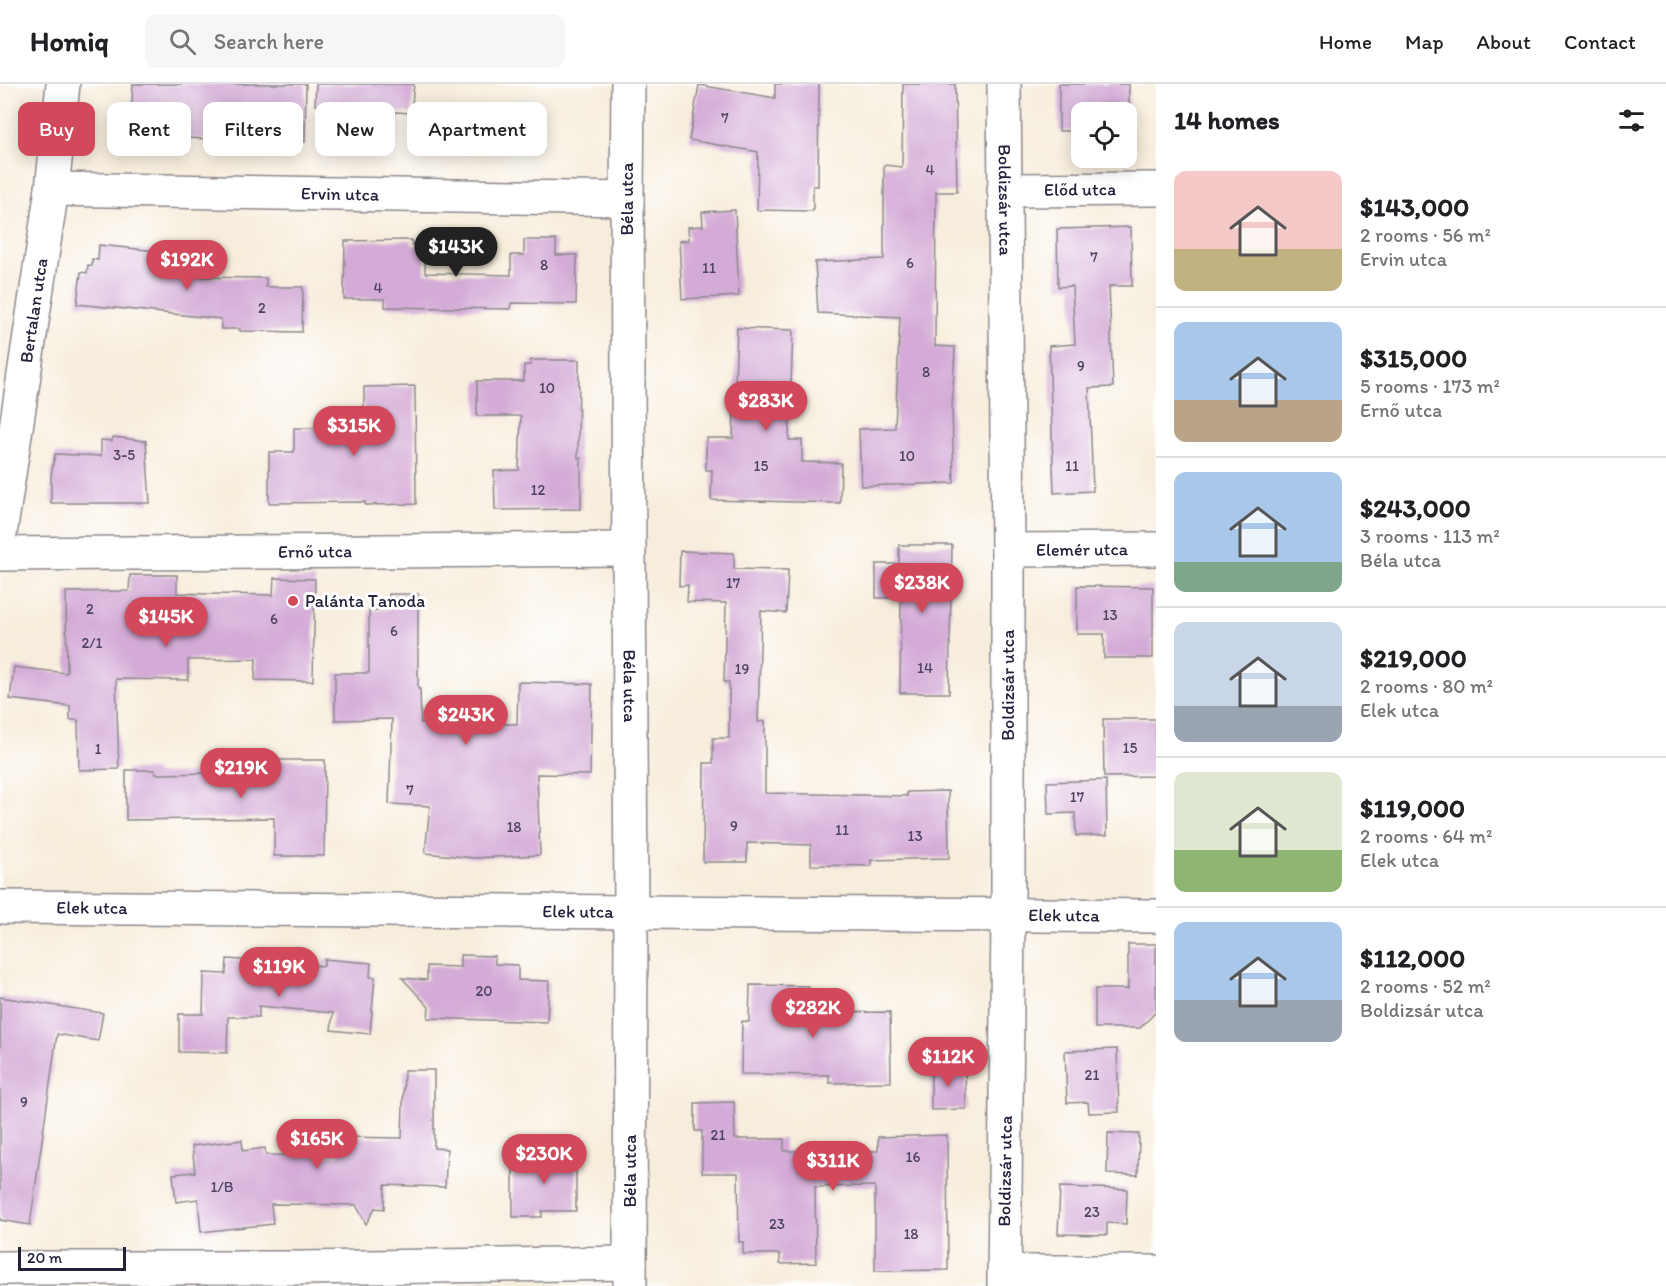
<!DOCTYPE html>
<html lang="en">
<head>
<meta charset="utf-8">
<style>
  body { margin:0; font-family:Itim,sans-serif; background:#f6f6f6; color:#202124; height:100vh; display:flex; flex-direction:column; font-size:22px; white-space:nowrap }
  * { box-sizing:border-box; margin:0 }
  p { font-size:20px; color:#757577 }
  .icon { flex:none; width:33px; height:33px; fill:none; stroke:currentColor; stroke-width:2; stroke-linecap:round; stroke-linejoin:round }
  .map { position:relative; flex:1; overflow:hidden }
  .panel { display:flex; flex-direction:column; background:#fff; width:510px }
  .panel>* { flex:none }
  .top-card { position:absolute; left:18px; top:18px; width:570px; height:54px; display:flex; gap:12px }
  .buttons { position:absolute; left:1071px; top:18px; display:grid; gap:12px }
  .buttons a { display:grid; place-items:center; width:66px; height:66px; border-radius:12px; background:#fff; box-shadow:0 3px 15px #0003; font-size:30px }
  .scale { position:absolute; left:18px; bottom:15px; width:108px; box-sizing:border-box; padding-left:6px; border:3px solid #22223b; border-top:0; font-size:16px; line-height:21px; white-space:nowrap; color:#22223b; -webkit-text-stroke:4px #fff; paint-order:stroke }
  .price { position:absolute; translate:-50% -51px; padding:0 14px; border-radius:21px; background:#d1495b; color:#fff; font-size:20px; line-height:39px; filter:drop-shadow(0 2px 3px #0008) }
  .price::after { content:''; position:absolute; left:50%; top:36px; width:18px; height:14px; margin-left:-9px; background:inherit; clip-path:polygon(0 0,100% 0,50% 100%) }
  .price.on { background:#222; color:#fff }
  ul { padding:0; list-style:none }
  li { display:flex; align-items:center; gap:18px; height:150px; padding:0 18px }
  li+li { border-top:2px solid #e0e0e0 }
  li span { display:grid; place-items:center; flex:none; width:168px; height:120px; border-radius:12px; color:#555 }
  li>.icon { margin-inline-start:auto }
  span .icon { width:72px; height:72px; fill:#fffc; stroke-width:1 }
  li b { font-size:26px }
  h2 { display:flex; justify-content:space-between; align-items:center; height:72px; padding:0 18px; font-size:26px }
  .pill { padding:0 21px; border-radius:12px; background:#fff; box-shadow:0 3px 15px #0003; font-size:21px; line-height:54px }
  .pill.on { background:#d1495b; color:#fff }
  header { display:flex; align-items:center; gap:36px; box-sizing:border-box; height:84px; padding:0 30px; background:#fff; border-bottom:2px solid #e0e0e0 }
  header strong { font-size:28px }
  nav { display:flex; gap:33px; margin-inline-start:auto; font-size:21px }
  .search { width:420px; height:54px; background:#f6f6f6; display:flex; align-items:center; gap:15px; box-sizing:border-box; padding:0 21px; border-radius:12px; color:#757577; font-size:22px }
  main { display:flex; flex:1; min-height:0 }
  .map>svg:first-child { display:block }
</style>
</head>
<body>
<header>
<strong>Homiq</strong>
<div class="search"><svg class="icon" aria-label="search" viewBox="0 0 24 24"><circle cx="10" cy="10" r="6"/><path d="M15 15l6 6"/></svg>Search here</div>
<nav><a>Home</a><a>Map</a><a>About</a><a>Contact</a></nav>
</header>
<main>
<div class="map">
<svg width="1156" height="1202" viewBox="0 0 1156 1202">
  <rect width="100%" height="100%" fill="#fff"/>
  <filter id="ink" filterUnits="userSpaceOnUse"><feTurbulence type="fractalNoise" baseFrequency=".0167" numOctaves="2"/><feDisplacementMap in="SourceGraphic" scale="12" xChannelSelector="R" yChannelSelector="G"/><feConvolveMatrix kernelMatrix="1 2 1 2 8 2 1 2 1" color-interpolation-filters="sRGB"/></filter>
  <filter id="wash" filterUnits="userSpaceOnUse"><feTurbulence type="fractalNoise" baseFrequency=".008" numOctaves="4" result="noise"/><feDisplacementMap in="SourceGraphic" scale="24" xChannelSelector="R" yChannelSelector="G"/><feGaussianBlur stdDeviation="1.35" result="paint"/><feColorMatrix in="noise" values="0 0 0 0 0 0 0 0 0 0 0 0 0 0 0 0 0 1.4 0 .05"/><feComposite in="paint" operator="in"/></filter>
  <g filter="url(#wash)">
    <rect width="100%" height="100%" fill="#f7eddc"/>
    <g id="blocks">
      <!-- building -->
      <g fill="#d4abd7">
        <polygon points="133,0 306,0 305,58 271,57 271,39 209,38 209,55 130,52"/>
        <polygon points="316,0 414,0 411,29 395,28 394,35 365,33 365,26 315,21"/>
        <polygon points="775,0 819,0 818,102 813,102 813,127 757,126 758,68 689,56 699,1 775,14"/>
        <polygon points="903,0 955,0 957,108 936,108 935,262 955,263 952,326 954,399 861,402 859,345 895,344 900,233 818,229 815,178 884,175 884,81 902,83"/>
        <polygon points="1059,0 1129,0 1129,48 1126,48 1126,28 1082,28 1082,47 1059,47"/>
        <polygon points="735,126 739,212 682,215 679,157 689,156 688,143 703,142 702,128"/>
        <polygon points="1131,143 1132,202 1109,202 1113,303 1089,304 1093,407 1054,409 1049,262 1075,260 1072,202 1058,203 1057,145"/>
        <polygon points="412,156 412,161 425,161 425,189 511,191 511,171 524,171 524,156 556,156 556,171 577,171 576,220 511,219 510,225 385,223 385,215 344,215 345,157"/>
        <polygon points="99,161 185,170 184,179 193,179 192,193 266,194 266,203 303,203 302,248 240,247 240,245 221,245 221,235 77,220 81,188 87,189 88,181 92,182 92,175 98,176"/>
        <polygon points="737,244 793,246 789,356 802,356 802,378 841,379 840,419 711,416 712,386 706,386 706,354 733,354"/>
        <polygon points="531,276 579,276 578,374 581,374 581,425 495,426 494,387 519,386 521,332 477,332 477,297 524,297 524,281 531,281"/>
        <polygon points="415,302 416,420 365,421 365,418 269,419 269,368 294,368 294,344 364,344 364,303"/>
        <polygon points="113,353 146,357 150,419 51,419 51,391 55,370 101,372 101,356 112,357"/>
        <polygon points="899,461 952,461 949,609 900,609 901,514 876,514 876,480 899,480"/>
        <polygon points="680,467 734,469 734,485 788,486 786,529 761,527 758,638 765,637 765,709 907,712 907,708 948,707 949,774 871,776 871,782 811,781 811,761 747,759 747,778 703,778 704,679 713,679 713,654 729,654 729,598 724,598 726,519 687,518 688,501 679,502"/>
        <polygon points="130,491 177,491 177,509 207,510 273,511 274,494 315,495 313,597 255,596 256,575 188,576 188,596 116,595 119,685 79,686 78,636 70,636 70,622 10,615 14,583 67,589 66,508 129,507"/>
        <polygon points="1077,502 1153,503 1153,574 1104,574 1104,550 1077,550"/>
        <polygon points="389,510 418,510 418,605 420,605 421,639 517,640 518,598 592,600 590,691 537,690 540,771 474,774 425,769 430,722 389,720 392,635 335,636 335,589 369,589 369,526 389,526"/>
        <polygon points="1103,635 1156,635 1156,692 1104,693"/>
        <polygon points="242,676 325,676 324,772 274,772 274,734 126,736 126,686 155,686 155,690 222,689 222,679 242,679"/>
        <polygon points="1106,696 1107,751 1076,752 1075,729 1048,730 1047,698"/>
        <polygon points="1128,860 1156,860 1156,928 1140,944 1095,944 1095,905 1128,905"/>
        <polygon points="460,871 495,872 495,880 518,881 518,896 549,897 547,938 428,934 429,923 402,894 427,896 427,882 460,883"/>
        <polygon points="227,875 324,882 324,875 371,879 370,893 375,893 370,950 331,946 333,929 259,922 259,933 228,933 227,969 179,968 179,930 203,930 204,889 226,890"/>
        <polygon points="750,901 809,902 809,929 890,928 891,998 829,999 829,991 741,990 742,937 749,938"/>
        <polygon points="0,913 103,929 98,957 57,950 30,1141 0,1136"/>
        <polygon points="1117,965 1119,1028 1089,1029 1088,1018 1067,1019 1065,967"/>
        <polygon points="931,982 965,982 966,1025 931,1026"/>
        <polygon points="404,986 434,986 434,1064 447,1065 445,1103 385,1101 384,1125 375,1124 366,1140 356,1121 271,1120 273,1140 201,1148 198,1115 176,1118 173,1090 195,1088 192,1062 242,1056 243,1067 265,1064 266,1071 338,1072 338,1053 402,1054"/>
        <polygon points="734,1018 735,1055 784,1055 784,1067 878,1067 878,1053 947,1051 948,1186 875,1187 875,1102 815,1103 816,1179 780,1180 780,1170 743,1170 743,1158 739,1158 738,1089 702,1089 702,1047 695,1047 695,1019"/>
        <polygon points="1108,1049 1139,1050 1138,1091 1107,1090"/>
        <polygon points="513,1073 576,1073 576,1127 542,1127 542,1133 513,1133"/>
        <polygon points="1060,1103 1127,1105 1126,1140 1107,1139 1107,1151 1058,1150"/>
      </g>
    </g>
  </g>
  <g filter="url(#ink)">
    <use href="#blocks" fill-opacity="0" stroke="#8c888c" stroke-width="1.5"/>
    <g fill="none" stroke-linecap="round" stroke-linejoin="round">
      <defs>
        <g id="minor">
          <path id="s1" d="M628,0L627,115L631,827L630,1202"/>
          <path id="s2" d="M1004,0L1008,466V832L1004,1202"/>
          <path id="s3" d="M52,105L627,115"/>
          <path id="s4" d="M1004,106L1156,105"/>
          <path id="s5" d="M0,450L52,105L63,0"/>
          <path id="s6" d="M1008,466L1156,465"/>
          <path id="s7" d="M0,470L629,465"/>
          <path id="s8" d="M0,823L1156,832"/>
          <polyline points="0,1184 301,1184 630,1179"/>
          <polyline points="1004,1188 1156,1188"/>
        </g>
      </defs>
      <!-- minor casing -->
      <use href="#minor" stroke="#8c888c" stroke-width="36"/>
      <!-- minor -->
      <use href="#minor" stroke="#fff" stroke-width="33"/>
    </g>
  </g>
  <!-- markers -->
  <circle fill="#d1495b" stroke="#fff" stroke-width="2" cx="293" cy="517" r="6"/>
  <g text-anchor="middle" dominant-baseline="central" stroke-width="6" stroke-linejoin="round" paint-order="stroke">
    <!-- number labels -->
    <g font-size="15" fill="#4e4462">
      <text x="725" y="34">7</text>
      <text x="930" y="86">4</text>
      <text x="1094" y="173">7</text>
      <text x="910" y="179">6</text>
      <text x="544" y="181">8</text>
      <text x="709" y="184">11</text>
      <text x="378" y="204">4</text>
      <text x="262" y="224">2</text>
      <text x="1081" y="282">9</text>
      <text x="926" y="288">8</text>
      <text x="547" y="304">10</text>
      <text x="124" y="371">3-5</text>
      <text x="907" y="372">10</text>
      <text x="761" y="382">15</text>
      <text x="1072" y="382">11</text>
      <text x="538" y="406">12</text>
      <text x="733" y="499">17</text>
      <text x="90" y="525">2</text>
      <text x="1110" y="531">13</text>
      <text x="274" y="535">6</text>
      <text x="394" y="547">6</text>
      <text x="92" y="559">2/1</text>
      <text x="925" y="584">14</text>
      <text x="742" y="585">19</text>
      <text x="1130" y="664">15</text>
      <text x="98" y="665">1</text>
      <text x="410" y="706">7</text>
      <text x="1077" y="713">17</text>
      <text x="734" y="742">9</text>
      <text x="514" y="743">18</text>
      <text x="842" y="746">11</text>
      <text x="915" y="752">13</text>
      <text x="484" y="907">20</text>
      <text x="1092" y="991">21</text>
      <text x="24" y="1018">9</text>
      <text x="718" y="1051">21</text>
      <text x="913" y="1073">16</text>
      <text x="222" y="1103">1/B</text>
      <text x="1092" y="1128">23</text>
      <text x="777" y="1140">23</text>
      <text x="911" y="1150">18</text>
    </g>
    <!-- street labels -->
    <g font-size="18" fill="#22223b" stroke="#fff">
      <text stroke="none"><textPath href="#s4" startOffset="76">Előd utca</textPath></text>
      <text stroke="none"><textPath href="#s3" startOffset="288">Ervin utca</textPath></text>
      <text transform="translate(627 115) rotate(-90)">Béla utca</text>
      <text stroke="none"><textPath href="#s2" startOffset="116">Boldizsár utca</textPath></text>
      <text stroke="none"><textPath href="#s5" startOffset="226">Bertalan utca</textPath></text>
      <text stroke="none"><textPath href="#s6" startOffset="74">Elemér utca</textPath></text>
      <text stroke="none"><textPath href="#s7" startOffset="315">Ernő utca</textPath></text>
      <text stroke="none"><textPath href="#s1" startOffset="602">Béla utca</textPath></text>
      <text transform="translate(1008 601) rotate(-90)">Boldizsár utca</text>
      <text stroke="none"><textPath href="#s8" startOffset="92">Elek utca</textPath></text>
      <text stroke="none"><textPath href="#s8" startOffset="578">Elek utca</textPath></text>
      <text stroke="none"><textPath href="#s8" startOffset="1064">Elek utca</textPath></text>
      <text transform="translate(630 1087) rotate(-90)">Béla utca</text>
      <text transform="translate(1005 1087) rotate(-89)">Boldizsár utca</text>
    </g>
    <!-- poi labels -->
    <g font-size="18" fill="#22223b" stroke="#fff" text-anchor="start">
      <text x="305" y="517">Palánta Tanoda</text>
    </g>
  </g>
</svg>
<div class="buttons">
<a><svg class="icon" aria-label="locate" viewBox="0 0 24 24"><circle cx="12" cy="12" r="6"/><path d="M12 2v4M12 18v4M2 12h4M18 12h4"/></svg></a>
</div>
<div class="scale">20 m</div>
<b class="price on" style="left:456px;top:194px">$143K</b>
<b class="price" style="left:187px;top:207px">$192K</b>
<b class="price" style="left:766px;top:348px">$283K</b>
<b class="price" style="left:354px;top:373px">$315K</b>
<b class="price" style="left:922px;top:530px">$238K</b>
<b class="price" style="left:166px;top:564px">$145K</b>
<b class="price" style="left:466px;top:662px">$243K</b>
<b class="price" style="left:241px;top:715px">$219K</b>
<b class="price" style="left:279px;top:914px">$119K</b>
<b class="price" style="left:813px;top:955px">$282K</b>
<b class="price" style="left:948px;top:1004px">$112K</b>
<b class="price" style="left:317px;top:1086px">$165K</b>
<b class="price" style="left:544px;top:1101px">$230K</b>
<b class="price" style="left:833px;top:1108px">$311K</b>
<div class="top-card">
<a class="pill on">Buy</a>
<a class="pill">Rent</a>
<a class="pill">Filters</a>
<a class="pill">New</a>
<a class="pill">Apartment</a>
</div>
</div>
<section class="panel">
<h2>14 homes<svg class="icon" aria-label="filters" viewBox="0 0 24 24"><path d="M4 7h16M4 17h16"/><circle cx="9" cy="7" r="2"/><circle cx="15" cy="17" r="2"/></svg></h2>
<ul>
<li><span style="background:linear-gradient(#f6c9c9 65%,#c2b280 0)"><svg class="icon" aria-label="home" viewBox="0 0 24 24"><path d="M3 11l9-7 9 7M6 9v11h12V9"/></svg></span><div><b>$143,000</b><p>2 rooms · 56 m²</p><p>Ervin utca</p></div></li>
<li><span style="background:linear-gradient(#a9c7e8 65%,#b9a48a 0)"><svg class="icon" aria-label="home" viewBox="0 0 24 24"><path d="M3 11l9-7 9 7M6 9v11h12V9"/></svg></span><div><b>$315,000</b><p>5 rooms · 173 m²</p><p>Ernő utca</p></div></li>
<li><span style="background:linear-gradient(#a9c7e8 75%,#7fa58c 0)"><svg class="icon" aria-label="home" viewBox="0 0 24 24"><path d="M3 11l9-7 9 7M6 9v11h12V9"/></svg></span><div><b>$243,000</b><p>3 rooms · 113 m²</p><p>Béla utca</p></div></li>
<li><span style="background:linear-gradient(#c9d6e8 70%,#9aa5b1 0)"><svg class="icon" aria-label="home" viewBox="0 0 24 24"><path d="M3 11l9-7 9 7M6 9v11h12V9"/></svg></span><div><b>$219,000</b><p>2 rooms · 80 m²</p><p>Elek utca</p></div></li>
<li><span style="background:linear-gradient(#dfe7d0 65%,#8fb573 0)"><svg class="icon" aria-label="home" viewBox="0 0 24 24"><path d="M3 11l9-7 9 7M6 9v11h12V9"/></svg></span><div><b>$119,000</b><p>2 rooms · 64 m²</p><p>Elek utca</p></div></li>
<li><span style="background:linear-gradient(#a9c7e8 65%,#9aa5b1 0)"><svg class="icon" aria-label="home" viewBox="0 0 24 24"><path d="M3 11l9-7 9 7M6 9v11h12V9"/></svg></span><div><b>$112,000</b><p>2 rooms · 52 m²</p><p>Boldizsár utca</p></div></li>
</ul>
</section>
</main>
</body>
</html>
